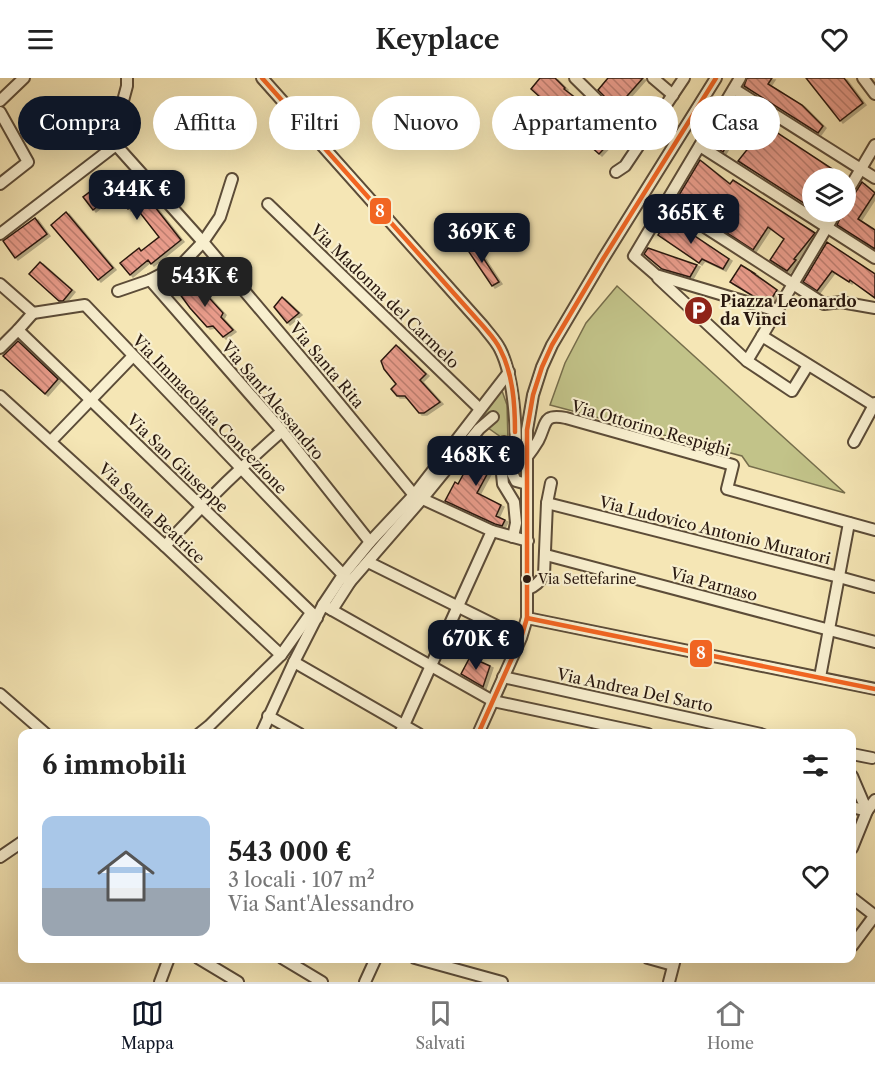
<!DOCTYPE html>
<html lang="it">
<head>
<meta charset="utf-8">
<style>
  body { margin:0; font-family:"Libre Caslon Text",serif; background:#f6f6f6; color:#222; height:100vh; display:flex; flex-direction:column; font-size:22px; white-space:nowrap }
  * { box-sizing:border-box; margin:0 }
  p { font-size:20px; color:#767676 }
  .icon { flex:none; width:33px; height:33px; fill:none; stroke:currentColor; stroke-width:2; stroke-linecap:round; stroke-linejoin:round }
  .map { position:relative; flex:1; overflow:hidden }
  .details { position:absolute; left:18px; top:651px; width:838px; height:234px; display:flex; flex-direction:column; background:#fff; border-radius:12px; box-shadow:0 6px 24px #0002 }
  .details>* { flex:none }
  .top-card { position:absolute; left:18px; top:18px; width:840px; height:54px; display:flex; gap:12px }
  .fabs { position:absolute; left:802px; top:90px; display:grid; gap:12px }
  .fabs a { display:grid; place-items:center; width:54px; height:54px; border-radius:50%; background:#fff; box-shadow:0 6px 24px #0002; font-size:30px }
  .price { position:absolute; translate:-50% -51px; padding:0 14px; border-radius:12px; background:#111827; color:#fff; font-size:20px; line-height:39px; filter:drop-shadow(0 2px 3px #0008) }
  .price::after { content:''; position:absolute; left:50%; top:36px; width:18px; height:14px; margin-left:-9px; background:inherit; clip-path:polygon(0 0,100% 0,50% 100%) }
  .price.on { background:#222; color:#fff }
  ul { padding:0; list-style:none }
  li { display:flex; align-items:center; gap:18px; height:150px; padding:0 24px }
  li span { display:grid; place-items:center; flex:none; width:168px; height:120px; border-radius:12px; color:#555 }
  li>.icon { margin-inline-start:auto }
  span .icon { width:72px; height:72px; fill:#fffc; stroke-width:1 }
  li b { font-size:26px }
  h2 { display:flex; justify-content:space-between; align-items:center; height:72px; padding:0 24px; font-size:26px }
  .pill { padding:0 21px; border-radius:27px; background:#fff; box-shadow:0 6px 24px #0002; font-size:21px; line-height:54px }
  .pill.on { background:#111827; color:#fff }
  header { display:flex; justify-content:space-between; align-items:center; height:78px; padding:0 24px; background:#fff; font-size:27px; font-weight:600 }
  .dock { display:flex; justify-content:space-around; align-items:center; height:84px; border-top:2px solid #e0e0e0; background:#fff; font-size:16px; color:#767676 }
  .dock a { display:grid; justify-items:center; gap:3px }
  .dock .on { color:#111827 }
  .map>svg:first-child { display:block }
</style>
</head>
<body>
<header><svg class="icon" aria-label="menu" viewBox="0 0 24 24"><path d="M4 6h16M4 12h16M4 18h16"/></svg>Keyplace<svg class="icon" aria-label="heart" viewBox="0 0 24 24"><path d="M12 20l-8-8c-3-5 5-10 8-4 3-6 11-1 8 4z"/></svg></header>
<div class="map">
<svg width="875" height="904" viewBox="0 0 875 904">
  <defs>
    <pattern id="building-back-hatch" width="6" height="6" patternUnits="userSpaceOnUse" patternTransform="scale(1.5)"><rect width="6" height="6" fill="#e99c8b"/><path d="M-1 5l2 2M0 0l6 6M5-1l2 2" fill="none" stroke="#bd7e70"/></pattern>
    <filter id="shadow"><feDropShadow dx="3" dy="2" stdDeviation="0" flood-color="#0004"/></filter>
  </defs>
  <rect width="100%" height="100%" fill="#f5e6b5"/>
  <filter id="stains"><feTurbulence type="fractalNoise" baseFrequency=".00333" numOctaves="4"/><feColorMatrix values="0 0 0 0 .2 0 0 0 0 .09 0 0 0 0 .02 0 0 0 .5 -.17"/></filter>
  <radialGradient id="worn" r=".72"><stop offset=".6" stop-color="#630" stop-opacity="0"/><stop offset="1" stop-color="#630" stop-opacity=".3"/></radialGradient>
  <!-- grass -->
  <g fill="#c2c389" stroke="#766e4c" stroke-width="1.5">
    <polygon points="617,208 845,415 749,388 742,378 550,327 565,285 586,245"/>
    <polygon points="501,310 507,327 508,364 481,345 419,414"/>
  </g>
  <!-- building -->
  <g fill="url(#building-back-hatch)" stroke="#29180f" stroke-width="1.5" filter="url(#shadow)">
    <polygon points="540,0 555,0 565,10 564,11 577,21 616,58 599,76 565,45 566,44 560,38 539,22 541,20 531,11"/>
    <polygon points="608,0 643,0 620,26 631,37 635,32 647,41 639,53 598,12"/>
    <polygon points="747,0 772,0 768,6 802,27 823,48 818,55 744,8"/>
    <polygon points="806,0 844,0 863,25 840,43"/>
    <polygon points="733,27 744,33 846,100 813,100 813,131 738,83 754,63 736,52 723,74 710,65"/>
    <polygon points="700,82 730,106 733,102 815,155 794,181 796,182 787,193 770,182 784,161 768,149 753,172 676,122"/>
    <polygon points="122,97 139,119 144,115 181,162 151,186 148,182 130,197 120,185 139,170 141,173 159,159 134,127 128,131 115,114 93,132 83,119 107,101 111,106"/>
    <polygon points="862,104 875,115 858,141 875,152 875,171 837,147 843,134 846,134 847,123 852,120"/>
    <polygon points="66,134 113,190 98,202 51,147"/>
    <polygon points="35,140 47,156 15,180 3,163"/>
    <polygon points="668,140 729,181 723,191 702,181 699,185 658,157"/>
    <polygon points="472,163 499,204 492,208 465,168"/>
    <polygon points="827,164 875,196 875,220 850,202 849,204 832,193 817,213 803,204"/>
    <polygon points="648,170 697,187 690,199 662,191 644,176"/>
    <polygon points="40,184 72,212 63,223 59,223 29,196"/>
    <polygon points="741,187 754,195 753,195 777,212 770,223 753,218 730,204"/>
    <polygon points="192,201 223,235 221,239 233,252 223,259 213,248 207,249 190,230 179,215"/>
    <polygon points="282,219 299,235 287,245 274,229"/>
    <polygon points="18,263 58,301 45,316 3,278"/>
    <polygon points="396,267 426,296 420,302 440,324 424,335 419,335 405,318 397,318 391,311 396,306 384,291 381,283"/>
    <polygon points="483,360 496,367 496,370 487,387 491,389 477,415 501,427 496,438 505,442 502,448 495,446 445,423 455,404 458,406"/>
    <polygon points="470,579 490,588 483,609 461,596"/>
  </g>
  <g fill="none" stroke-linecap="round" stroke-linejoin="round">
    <defs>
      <g id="minor">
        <polyline points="127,0 127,8 117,45 116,67 203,164 313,294 414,417 492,453 528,463"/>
        <path d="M262,0L483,248C489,256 496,263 500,271C514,298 520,365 512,395L516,403L527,406"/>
        <polyline points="575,0 640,64"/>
        <polyline points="653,0 673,17"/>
        <polyline points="740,0 634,178 656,197 777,233"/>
        <polyline points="863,0 875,16"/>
        <polyline points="734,11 875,100"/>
        <polyline points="0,23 24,0"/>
        <polyline points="0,34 28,84 0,106"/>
        <polyline points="700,68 875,180"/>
        <polyline points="616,94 625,88 684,0"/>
        <polyline points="846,116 875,67"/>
        <polyline points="666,124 824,226 841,224 875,230"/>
        <polyline points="268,126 480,331"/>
        <polyline points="0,156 116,67"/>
        <polyline points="658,200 747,283 792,313 808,287"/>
        <polyline points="150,202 282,353 370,464"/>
        <polyline points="0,206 33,235 18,252 0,270"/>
        <polyline points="118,213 150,202 183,185 203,164 220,139 232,101"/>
        <polyline points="33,235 85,227 350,504"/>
        <polyline points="18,252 317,540"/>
        <polyline points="762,258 875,328"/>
        <polyline points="747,283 836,134"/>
        <polyline points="0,318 165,468 281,577"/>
        <polyline points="51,363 133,278"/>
        <polyline points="504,364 502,396 503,406 514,424 516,445 513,459"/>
        <polyline points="854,364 875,325"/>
        <path d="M527,379C531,374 535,368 538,363C547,346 542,335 566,340L733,387L727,411L875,452"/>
        <polyline points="547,425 839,499 875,509"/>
        <path d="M165,468C202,427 241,389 282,353"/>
        <polyline points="546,477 875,564"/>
        <polyline points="368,484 501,550"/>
        <path d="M528,511C536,508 540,504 544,497L547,425L551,405"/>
        <polyline points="323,527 493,623 648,656"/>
        <polyline points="332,532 350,504 422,421 479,351 493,339"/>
        <polyline points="527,540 875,611"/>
        <polyline points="294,584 419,656"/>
        <polyline points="503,599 761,656"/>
        <polyline points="820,599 849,445"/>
        <polyline points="0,616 46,656"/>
        <polyline points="268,638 300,656"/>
        <polyline points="199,656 209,648 281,577 311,535"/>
        <polyline points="261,656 294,584 323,527 343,497 370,464 414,417 509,294"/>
        <polyline points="400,656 492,453"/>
        <polyline points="478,656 521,560 527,540 527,352 533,317 542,289 552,267 603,181 716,0"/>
        <polyline points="852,676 872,680"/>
        <polyline points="852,698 867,733"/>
        <polyline points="852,729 867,733"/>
        <polyline points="852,770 867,733 875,722"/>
        <polyline points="0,779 22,764"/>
        <polyline points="852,820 874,837"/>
        <polyline points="852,868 875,837"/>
        <polyline points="198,880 238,904"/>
        <polyline points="282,880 322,904"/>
        <polyline points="415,880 502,904"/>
        <polyline points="648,880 673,887"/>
        <polyline points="160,904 169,880"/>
        <polyline points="365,904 376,880"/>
        <polyline points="669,904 675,881"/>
      </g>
    </defs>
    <!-- minor casing -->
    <use href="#minor" stroke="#5c4c38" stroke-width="14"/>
    <!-- minor -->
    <use href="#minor" stroke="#f8efcf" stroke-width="10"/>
    <defs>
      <g id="bus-1">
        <path d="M262,0L483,248C489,255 496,262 500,271C513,296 515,326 515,354"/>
        <polyline points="527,540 875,611"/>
        <polyline points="478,656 521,560 527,540 527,352 533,317 542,289 552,267 603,181 716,0"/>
      </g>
    </defs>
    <!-- bus-1 casing -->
    <use href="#bus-1" stroke="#f8efcf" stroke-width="9"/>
    <!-- bus-1 -->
    <use href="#bus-1" stroke="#f26522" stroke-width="4.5"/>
  </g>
  <!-- icons -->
  <defs>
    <symbol id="parking-disc" viewBox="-11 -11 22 22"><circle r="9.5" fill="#8f2418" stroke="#f8efcf"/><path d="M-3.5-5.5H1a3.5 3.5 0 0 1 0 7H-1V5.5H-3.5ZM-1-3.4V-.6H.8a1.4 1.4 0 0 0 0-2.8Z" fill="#fff"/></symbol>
  </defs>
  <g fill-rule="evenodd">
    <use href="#parking-disc" x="682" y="216" width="33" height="33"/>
  </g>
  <!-- markers -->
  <circle fill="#29180f" stroke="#f8efcf" stroke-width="2" cx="527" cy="501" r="5"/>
  <g text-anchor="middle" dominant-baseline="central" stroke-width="4.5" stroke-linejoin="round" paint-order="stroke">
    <!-- bus labels -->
    <g font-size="14" fill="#29180f" stroke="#f8efcf" text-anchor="start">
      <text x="538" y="501">Via Settefarine</text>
    </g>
    <!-- street labels -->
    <g font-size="16" fill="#29180f" stroke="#f8efcf">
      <text transform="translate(385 218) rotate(44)">Via Madonna del Carmelo</text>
      <text transform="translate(327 287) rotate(50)">Via Santa Rita</text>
      <text transform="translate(273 322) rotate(50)">Via Sant'Alessandro</text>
      <text transform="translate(210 336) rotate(46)">Via Immacolata Concezione</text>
      <text transform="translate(651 350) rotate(16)">Via Ottorino Respighi</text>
      <text transform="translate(178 385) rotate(44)">Via San Giuseppe</text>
      <text transform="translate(152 435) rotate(43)">Via Santa Beatrice</text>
      <text transform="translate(715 452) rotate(14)">Via Ludovico Antonio Muratori</text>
      <text transform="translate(714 506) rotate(15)">Via Parnaso</text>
      <text transform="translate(635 612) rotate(12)">Via Andrea Del Sarto</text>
    </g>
    <!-- poi labels -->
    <g font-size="16" font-weight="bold" fill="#29180f" stroke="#f8efcf" text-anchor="start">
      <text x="720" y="223">Piazza Leonardo<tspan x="720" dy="18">da Vinci</tspan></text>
    </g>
  </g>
  <g stroke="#f8efcf" stroke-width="2">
    <rect x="369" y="119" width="23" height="28" rx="6" fill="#f26522"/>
    <rect x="689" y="561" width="24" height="29" rx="6" fill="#f26522"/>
  </g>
  <g font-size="16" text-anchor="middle" font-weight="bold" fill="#fff">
    <text x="380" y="139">8</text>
    <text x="701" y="581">8</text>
  </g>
  <rect width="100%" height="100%" filter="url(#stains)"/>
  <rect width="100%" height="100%" fill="url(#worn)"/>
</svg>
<div class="fabs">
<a><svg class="icon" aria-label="layers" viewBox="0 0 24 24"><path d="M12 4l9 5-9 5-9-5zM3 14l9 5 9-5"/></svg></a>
</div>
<b class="price" style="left:137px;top:143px">344K €</b>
<b class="price" style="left:691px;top:167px">365K €</b>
<b class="price" style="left:482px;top:186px">369K €</b>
<b class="price on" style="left:205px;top:230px">543K €</b>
<b class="price" style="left:476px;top:409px">468K €</b>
<b class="price" style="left:476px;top:593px">670K €</b>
<div class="top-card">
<a class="pill on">Compra</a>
<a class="pill">Affitta</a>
<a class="pill">Filtri</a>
<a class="pill">Nuovo</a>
<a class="pill">Appartamento</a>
<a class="pill">Casa</a>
</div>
<section class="details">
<h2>6 immobili<svg class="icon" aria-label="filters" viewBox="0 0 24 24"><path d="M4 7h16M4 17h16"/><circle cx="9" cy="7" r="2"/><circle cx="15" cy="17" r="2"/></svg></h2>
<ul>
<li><span style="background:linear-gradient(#a9c7e8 60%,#9aa5b1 0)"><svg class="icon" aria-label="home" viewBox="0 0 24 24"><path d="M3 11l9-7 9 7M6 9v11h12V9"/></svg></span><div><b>543 000 €</b><p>3 locali · 107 m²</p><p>Via Sant'Alessandro</p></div><svg class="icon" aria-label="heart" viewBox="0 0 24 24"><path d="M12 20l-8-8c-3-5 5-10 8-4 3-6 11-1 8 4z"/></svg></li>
</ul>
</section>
</div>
<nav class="dock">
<a class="on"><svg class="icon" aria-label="map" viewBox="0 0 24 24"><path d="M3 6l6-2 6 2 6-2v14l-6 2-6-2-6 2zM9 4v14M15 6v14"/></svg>Mappa</a>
<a><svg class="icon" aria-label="saved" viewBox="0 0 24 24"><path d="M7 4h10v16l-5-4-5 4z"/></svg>Salvati</a>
<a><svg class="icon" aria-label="home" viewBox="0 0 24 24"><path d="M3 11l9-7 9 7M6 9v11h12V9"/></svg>Home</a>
</nav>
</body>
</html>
